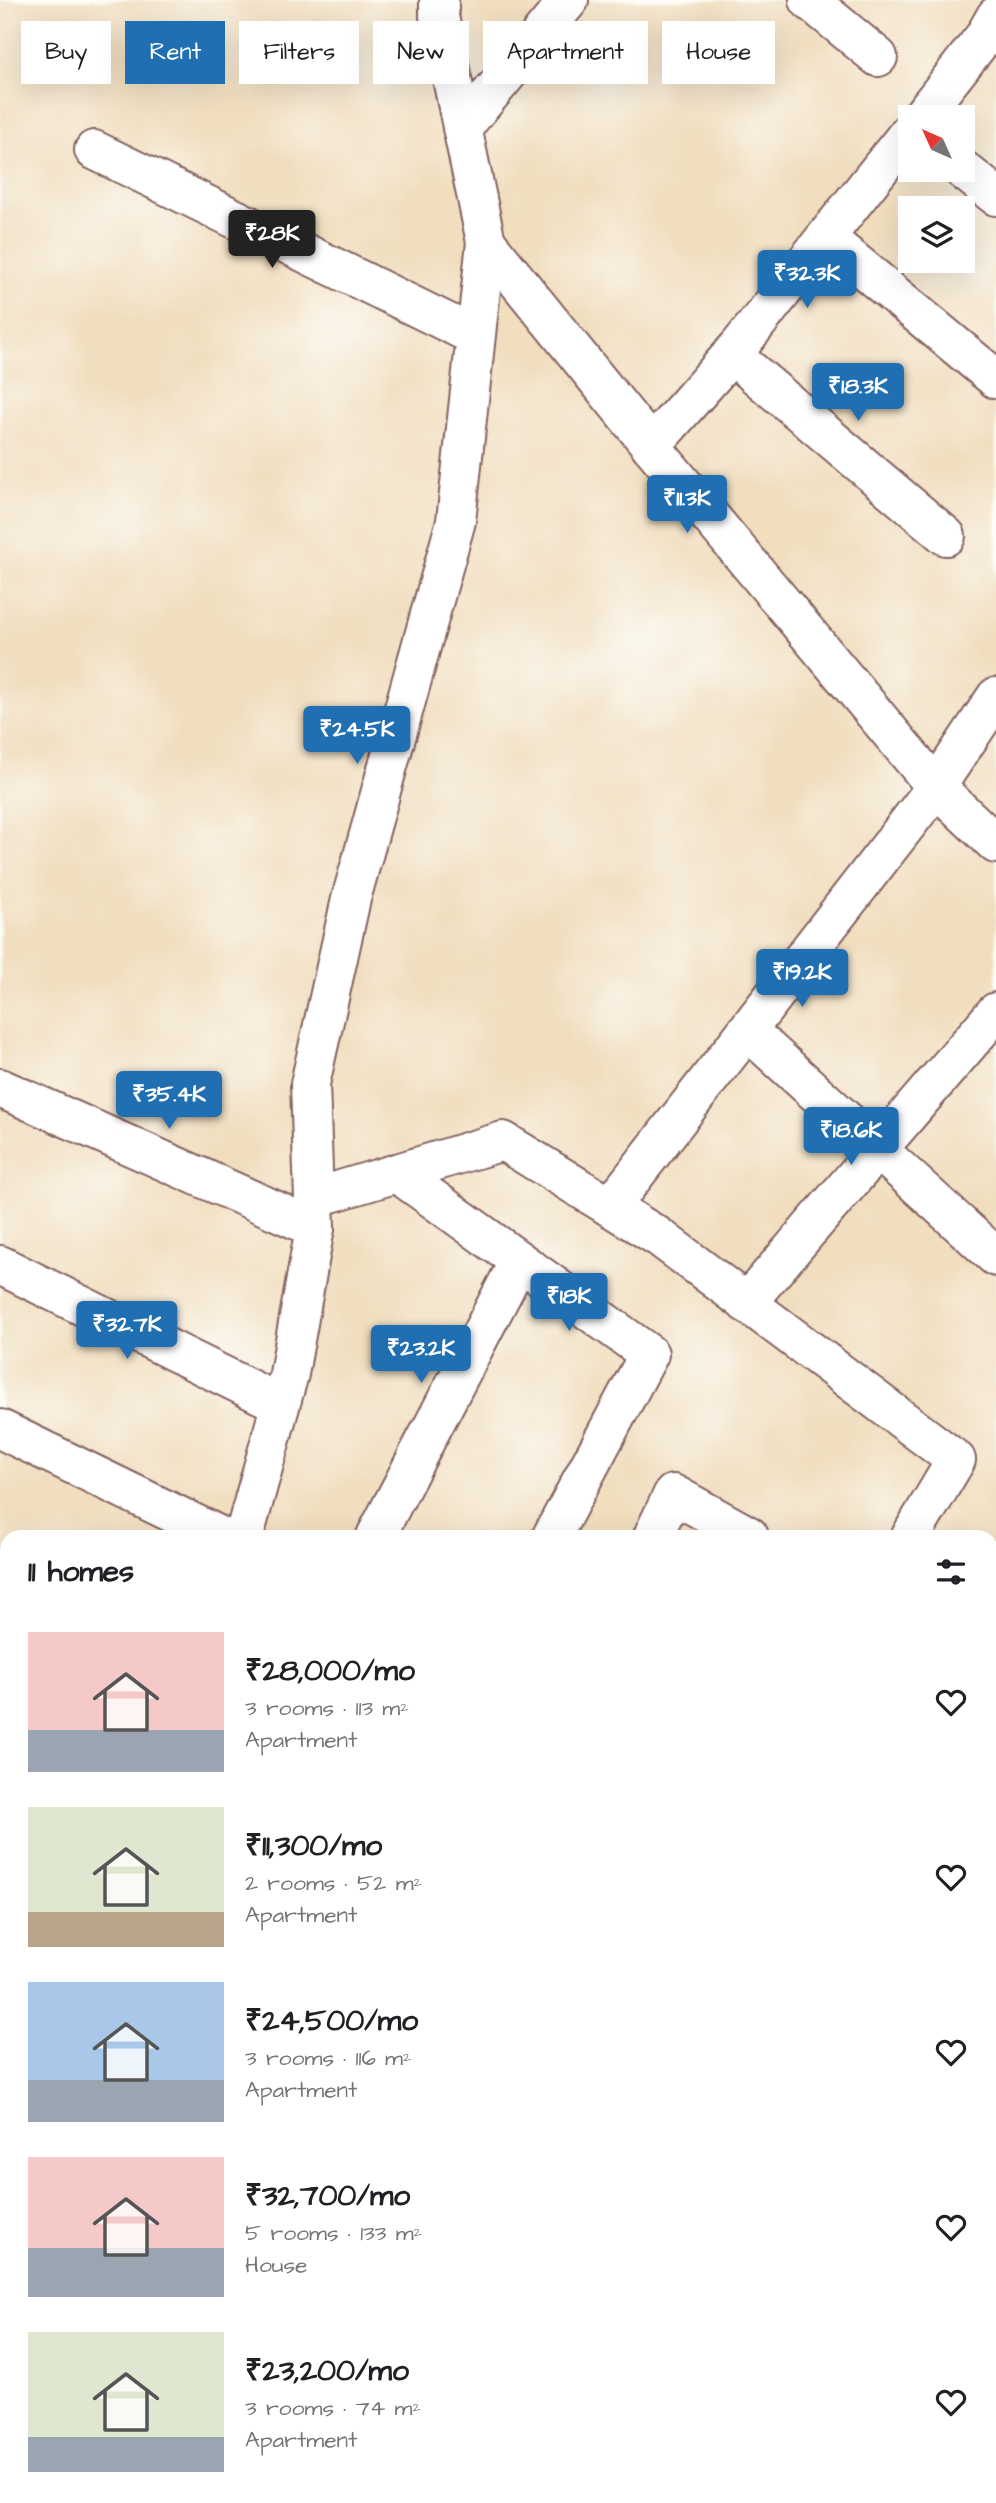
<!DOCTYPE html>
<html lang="en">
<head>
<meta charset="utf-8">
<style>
  body { margin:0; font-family:"Architects Daughter",sans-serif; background:#f2f2f2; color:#202124; height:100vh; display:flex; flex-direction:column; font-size:26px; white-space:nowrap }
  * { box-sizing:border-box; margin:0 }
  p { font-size:23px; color:#757577 }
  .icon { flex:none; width:38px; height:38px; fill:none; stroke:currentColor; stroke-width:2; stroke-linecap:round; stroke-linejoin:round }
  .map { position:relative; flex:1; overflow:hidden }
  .drawer { position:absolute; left:0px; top:1530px; width:998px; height:975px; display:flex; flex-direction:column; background:#fff; border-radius:21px 21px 0 0; box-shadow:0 7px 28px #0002 }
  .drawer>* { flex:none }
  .guide { position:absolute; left:21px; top:21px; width:956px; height:63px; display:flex; gap:14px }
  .needle { width:46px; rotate:315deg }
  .controls { position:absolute; left:898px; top:105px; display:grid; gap:14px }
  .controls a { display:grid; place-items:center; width:77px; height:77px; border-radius:0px; background:#fff; box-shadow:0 7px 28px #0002; font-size:35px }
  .price { position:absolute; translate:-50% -60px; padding:0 16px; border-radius:7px; background:#1f6fb2; color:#fff; font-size:23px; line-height:46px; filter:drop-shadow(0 2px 4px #0008) }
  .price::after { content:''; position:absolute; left:50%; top:42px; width:21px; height:16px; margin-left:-10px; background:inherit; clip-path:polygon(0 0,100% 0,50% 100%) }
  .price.selected { background:#222; color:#fff }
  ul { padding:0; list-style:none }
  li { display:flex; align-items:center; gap:21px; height:175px; padding:0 28px }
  li span { display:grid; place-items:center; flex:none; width:196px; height:140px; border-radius:0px; color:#555 }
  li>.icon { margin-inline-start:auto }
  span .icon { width:84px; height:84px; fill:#fffc; stroke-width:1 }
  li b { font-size:30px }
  h2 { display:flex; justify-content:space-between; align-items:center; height:84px; padding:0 28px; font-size:30px }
  .pill { padding:0 24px; border-radius:0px; background:#fff; box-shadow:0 7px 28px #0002; font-size:24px; line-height:63px }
  .pill.selected { background:#1f6fb2; color:#fff }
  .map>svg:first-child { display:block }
</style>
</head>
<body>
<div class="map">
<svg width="996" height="2503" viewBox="0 0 996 2503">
  <defs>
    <pattern id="building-back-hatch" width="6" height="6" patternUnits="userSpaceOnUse" patternTransform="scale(1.75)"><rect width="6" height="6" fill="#dab2ec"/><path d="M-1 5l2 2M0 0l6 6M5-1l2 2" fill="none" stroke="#b390bf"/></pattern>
  </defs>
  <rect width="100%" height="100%" fill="#fdfcf7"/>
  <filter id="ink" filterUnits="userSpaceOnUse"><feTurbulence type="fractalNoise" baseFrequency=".0143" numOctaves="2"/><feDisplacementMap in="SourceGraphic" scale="14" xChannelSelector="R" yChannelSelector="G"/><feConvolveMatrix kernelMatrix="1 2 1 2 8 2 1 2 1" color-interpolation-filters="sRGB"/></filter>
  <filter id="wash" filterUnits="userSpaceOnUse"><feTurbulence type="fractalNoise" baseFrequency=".00686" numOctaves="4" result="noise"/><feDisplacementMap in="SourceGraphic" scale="28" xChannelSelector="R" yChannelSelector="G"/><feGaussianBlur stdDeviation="1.57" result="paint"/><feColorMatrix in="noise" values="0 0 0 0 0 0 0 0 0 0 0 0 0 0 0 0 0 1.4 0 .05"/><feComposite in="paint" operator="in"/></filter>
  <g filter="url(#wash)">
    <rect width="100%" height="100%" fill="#f1debf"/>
    <g id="blocks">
      <!-- building -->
      <polygon fill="url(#building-back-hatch)" points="387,2497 420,2497 429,2503 383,2503"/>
    </g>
  </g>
  <g filter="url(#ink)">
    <use href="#blocks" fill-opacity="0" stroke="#84625f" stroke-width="2"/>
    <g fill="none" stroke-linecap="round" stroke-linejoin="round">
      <defs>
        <g id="minor">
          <polyline points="809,0 878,57"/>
          <polyline points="921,117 984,37 996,16"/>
          <polyline points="462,128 569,0"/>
          <polyline points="94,150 475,336"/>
          <polyline points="962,169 996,196"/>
          <polyline points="826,238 996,379"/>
          <polyline points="486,242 651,446 936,787 996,697"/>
          <polyline points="732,355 946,536"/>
          <polyline points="651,446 740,345 910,131"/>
          <polyline points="748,1031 996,1257"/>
          <polyline points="0,1088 315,1228"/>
          <polyline points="397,1173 649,1354 552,1536"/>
          <polyline points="314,1198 503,1141 659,1237 956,1460 911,1536"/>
          <polyline points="610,1207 936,787 996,844"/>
          <polyline points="0,1265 280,1404"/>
          <polyline points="746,1303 996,1012"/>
          <polyline points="0,1429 220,1536"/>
          <polyline points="244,1536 289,1374 315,1228 310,1084 351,899 456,521 486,242 439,16 439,0"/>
          <polyline points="376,1536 519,1261"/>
          <polyline points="653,1536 673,1494 749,1536"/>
          <polyline points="990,1576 996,1580"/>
          <polyline points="0,1711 7,1714"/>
          <polyline points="990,1904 996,1907"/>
          <polyline points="0,2098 7,2102"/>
          <polyline points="990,2099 996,2103"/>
          <polyline points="0,2159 7,2145"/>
          <polyline points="990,2306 996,2309"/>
          <polyline points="589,2497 598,2503"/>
          <polyline points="990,2497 996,2502"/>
          <polyline points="12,2503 16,2497"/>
          <polyline points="203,2503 208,2497"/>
          <polyline points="632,2503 636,2497"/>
          <polyline points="811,2503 815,2497"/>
        </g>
      </defs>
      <!-- minor casing -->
      <use href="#minor" stroke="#84625f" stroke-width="42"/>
      <!-- minor -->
      <use href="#minor" stroke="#fff" stroke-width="38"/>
    </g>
  </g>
</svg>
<div class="controls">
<a><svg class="needle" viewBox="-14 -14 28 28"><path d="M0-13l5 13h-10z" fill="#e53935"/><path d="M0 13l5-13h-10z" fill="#757577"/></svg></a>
<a><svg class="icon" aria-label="layers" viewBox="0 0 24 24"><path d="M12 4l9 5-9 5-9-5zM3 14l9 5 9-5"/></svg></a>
</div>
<b class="price selected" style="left:272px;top:270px">₹28K</b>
<b class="price" style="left:807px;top:310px">₹32.3K</b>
<b class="price" style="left:858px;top:423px">₹18.3K</b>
<b class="price" style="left:687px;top:535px">₹11.3K</b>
<b class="price" style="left:357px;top:766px">₹24.5K</b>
<b class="price" style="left:802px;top:1009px">₹19.2K</b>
<b class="price" style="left:169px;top:1131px">₹35.4K</b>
<b class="price" style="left:851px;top:1167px">₹18.6K</b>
<b class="price" style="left:569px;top:1333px">₹18K</b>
<b class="price" style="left:127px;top:1361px">₹32.7K</b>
<b class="price" style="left:421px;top:1385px">₹23.2K</b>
<div class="guide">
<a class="pill">Buy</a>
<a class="pill selected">Rent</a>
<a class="pill">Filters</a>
<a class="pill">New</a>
<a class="pill">Apartment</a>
<a class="pill">House</a>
</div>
<section class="drawer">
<h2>11 homes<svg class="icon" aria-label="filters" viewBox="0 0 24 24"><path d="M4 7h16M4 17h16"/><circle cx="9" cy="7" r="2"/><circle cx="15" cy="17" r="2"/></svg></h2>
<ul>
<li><span style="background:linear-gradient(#f6c9c9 70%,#9aa5b1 0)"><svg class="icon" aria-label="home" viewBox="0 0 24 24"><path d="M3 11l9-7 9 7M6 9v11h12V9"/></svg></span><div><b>₹28,000/mo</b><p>3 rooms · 113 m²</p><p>Apartment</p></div><svg class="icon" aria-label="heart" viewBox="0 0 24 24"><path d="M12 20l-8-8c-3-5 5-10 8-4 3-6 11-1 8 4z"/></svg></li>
<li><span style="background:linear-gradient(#dfe7d0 75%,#b9a48a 0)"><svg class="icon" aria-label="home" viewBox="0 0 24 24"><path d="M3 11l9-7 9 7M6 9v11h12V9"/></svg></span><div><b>₹11,300/mo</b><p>2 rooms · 52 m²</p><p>Apartment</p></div><svg class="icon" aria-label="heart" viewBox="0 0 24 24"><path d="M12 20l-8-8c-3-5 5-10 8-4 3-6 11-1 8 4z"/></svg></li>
<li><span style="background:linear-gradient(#a9c7e8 70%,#9aa5b1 0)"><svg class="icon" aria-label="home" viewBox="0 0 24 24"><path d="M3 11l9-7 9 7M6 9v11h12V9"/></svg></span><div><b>₹24,500/mo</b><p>3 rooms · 116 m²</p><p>Apartment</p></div><svg class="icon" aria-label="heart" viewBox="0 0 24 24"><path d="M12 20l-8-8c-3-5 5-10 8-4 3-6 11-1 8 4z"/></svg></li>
<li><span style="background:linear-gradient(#f6c9c9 65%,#9aa5b1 0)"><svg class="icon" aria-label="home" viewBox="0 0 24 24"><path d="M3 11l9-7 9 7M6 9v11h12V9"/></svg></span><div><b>₹32,700/mo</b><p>5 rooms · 133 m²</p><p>House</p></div><svg class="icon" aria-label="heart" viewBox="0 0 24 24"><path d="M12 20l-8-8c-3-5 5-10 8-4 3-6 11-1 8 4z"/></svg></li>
<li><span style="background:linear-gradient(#dfe7d0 75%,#9aa5b1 0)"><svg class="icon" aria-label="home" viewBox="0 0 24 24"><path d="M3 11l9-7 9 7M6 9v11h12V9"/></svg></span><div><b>₹23,200/mo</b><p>3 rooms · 74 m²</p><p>Apartment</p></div><svg class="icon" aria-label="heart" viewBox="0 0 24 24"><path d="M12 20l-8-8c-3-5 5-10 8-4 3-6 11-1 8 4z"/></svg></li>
</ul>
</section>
</div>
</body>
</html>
